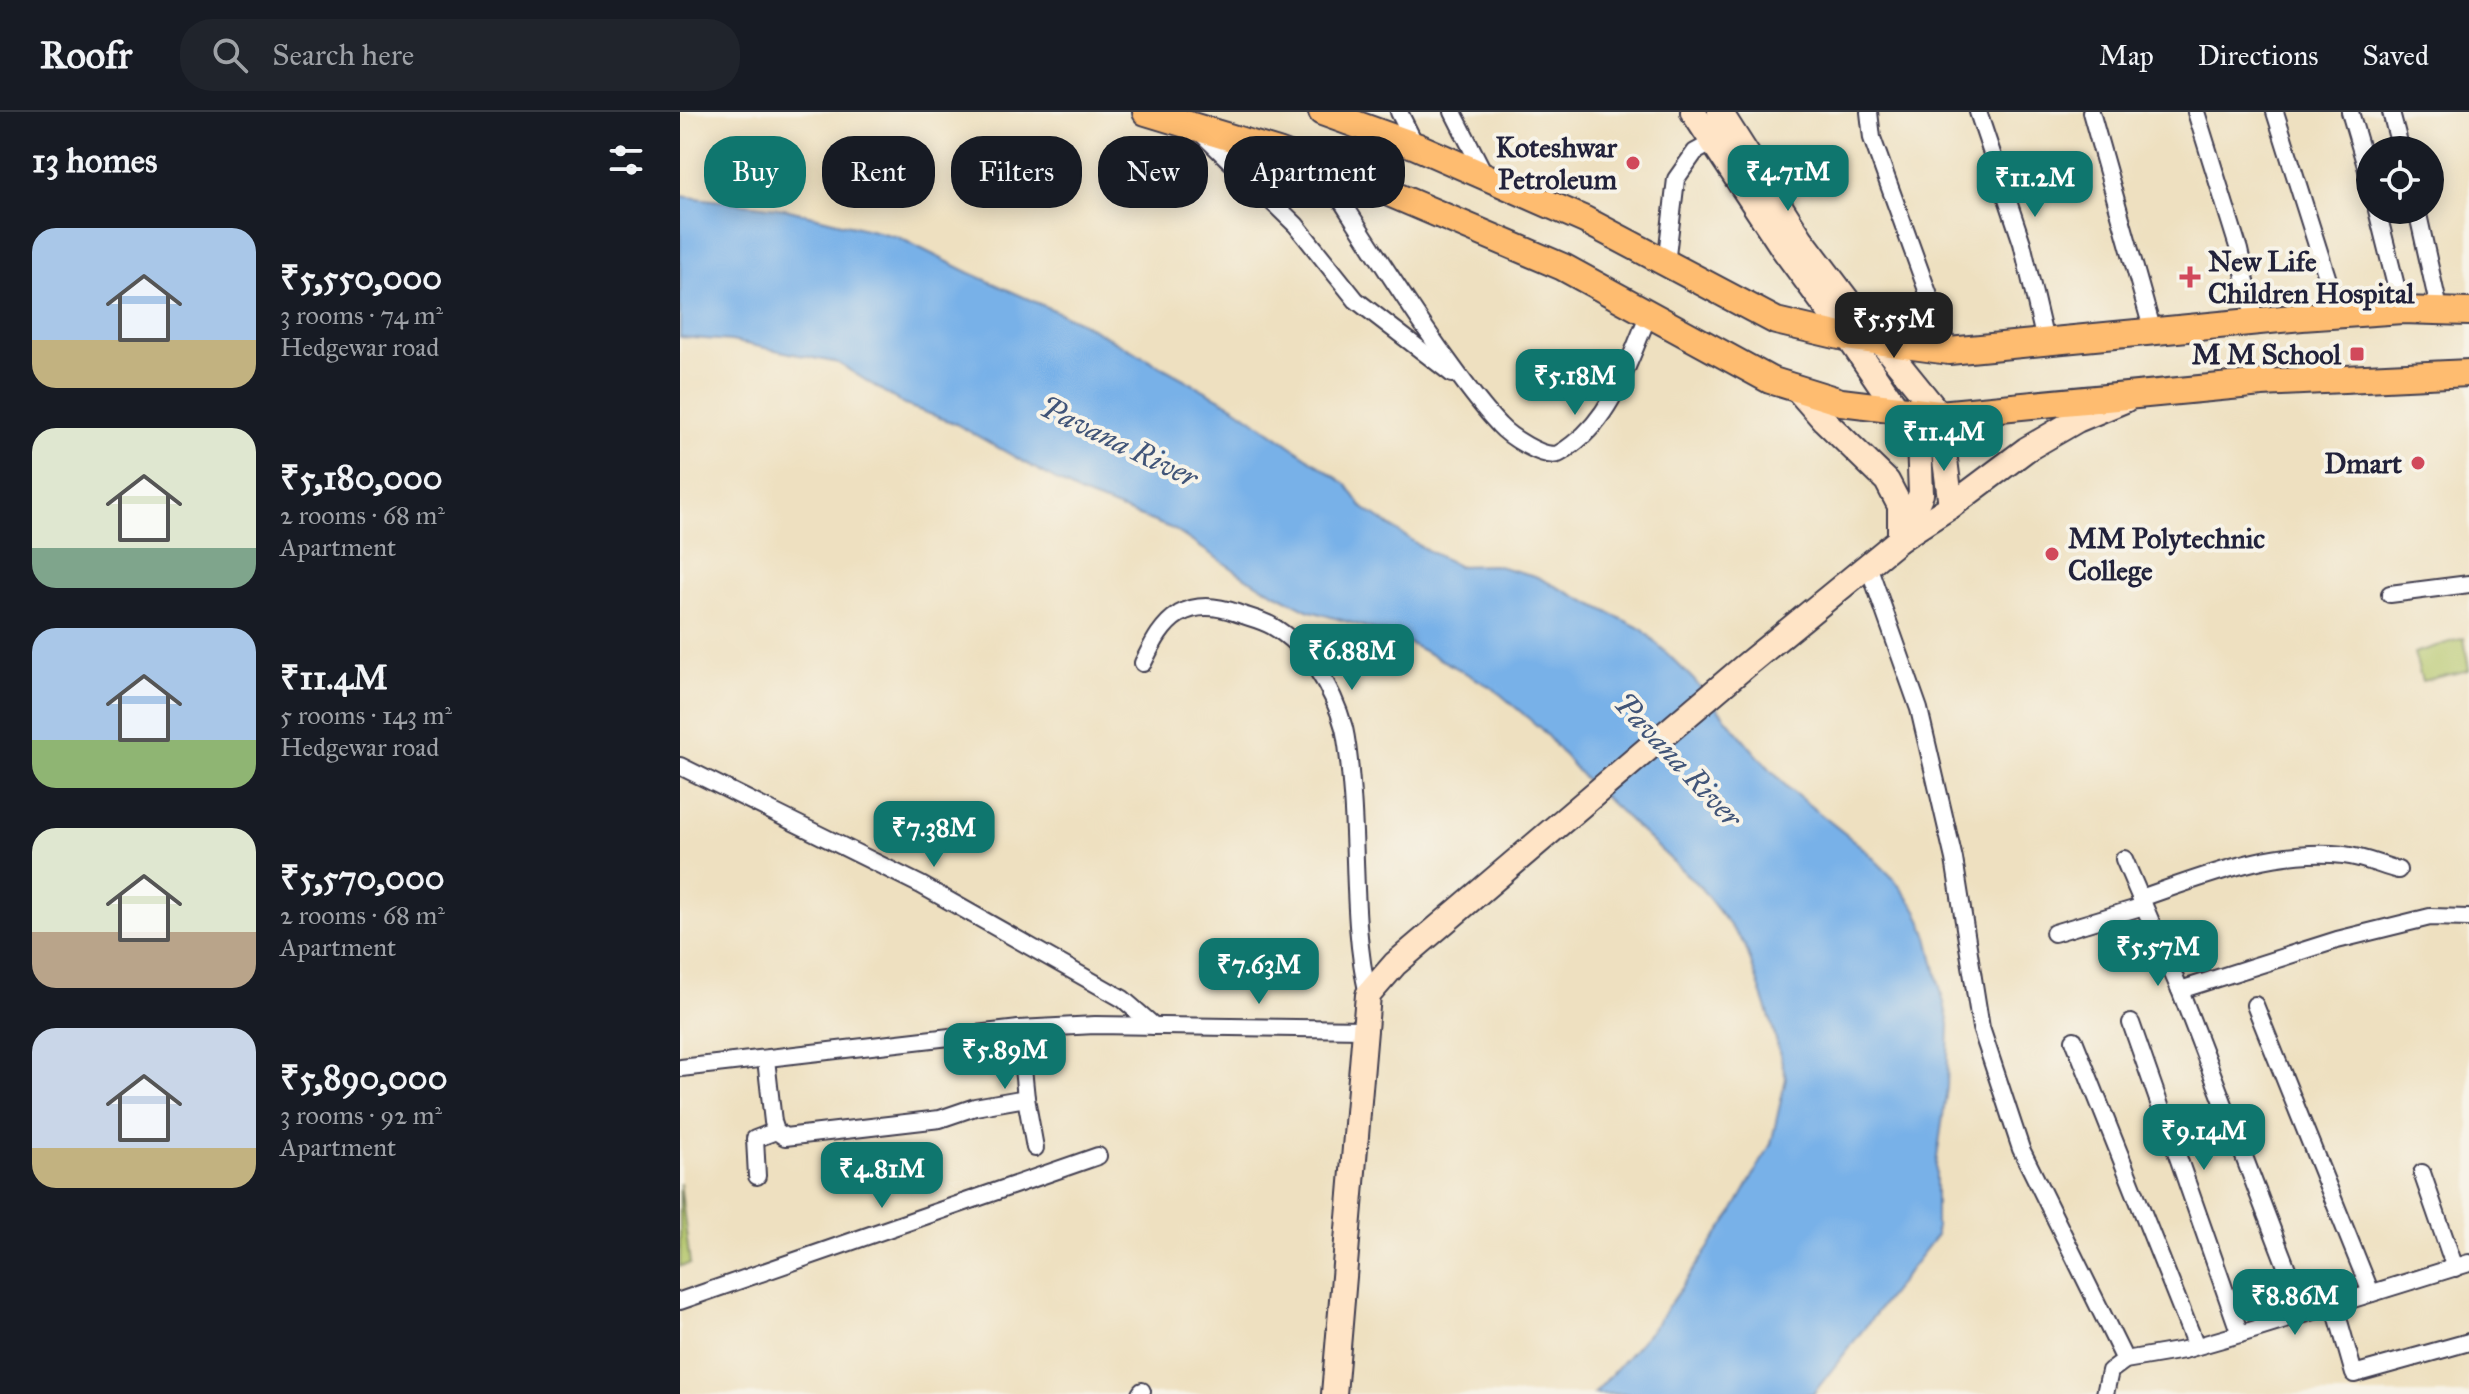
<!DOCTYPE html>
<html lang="en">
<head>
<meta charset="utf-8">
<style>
  body { margin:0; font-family:"IM FELL Great Primer",serif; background:#20242c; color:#f1f3f6; height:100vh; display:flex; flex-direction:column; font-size:30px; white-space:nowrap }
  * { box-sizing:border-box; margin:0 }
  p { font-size:26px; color:#9ea1a6 }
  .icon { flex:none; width:44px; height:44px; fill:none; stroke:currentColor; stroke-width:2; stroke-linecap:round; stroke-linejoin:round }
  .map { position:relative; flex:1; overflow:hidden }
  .drawer { display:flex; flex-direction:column; background:#171b24; width:680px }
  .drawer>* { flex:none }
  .guide { position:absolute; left:24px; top:24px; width:760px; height:72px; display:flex; gap:16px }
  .buttons { position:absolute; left:1676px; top:24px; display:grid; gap:16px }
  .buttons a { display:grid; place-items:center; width:88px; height:88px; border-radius:50%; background:#171b24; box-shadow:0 4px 20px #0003; font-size:40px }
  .price { position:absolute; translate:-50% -68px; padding:0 18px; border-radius:16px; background:#0f766e; color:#fff; font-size:26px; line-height:52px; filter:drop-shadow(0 2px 4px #0008) }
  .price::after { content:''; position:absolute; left:50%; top:48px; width:24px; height:18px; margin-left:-12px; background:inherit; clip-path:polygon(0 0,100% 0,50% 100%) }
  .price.on { background:#222; color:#fff }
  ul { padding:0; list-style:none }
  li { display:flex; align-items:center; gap:24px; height:200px; padding:0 32px }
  li span { display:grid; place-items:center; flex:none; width:224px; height:160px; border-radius:24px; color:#555 }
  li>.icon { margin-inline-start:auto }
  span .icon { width:96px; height:96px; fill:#fffc; stroke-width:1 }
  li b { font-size:34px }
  h2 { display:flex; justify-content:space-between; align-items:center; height:96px; padding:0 32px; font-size:34px }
  .pill { padding:0 28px; border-radius:32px; background:#171b24; box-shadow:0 4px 20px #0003; font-size:28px; line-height:72px }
  .pill.on { background:#0f766e; color:#fff }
  header { display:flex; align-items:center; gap:48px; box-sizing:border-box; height:112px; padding:0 40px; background:#171b24; border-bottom:2px solid #363941 }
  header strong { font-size:38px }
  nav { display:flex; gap:44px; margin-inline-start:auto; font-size:28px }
  .search { width:560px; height:72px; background:#20242c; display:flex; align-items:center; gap:20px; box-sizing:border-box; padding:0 28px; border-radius:32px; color:#9ea1a6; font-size:30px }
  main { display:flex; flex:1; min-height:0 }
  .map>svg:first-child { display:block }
</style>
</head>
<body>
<header>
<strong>Roofr</strong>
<div class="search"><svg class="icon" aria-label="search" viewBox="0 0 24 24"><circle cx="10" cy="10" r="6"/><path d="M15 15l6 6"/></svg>Search here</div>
<nav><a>Map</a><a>Directions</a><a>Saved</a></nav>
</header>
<main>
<section class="drawer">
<h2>13 homes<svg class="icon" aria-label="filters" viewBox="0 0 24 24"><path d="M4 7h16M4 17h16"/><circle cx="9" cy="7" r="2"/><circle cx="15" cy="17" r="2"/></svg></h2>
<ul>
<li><span style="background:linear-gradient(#a9c7e8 70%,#c2b280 0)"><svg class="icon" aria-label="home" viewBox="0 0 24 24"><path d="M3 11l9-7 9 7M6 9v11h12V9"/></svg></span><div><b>₹5,550,000</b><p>3 rooms · 74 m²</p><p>Hedgewar road</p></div></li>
<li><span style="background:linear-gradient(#dfe7d0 75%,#7fa58c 0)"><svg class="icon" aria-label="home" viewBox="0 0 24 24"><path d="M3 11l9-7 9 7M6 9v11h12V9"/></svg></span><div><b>₹5,180,000</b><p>2 rooms · 68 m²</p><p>Apartment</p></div></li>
<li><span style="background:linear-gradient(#a9c7e8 70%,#8fb573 0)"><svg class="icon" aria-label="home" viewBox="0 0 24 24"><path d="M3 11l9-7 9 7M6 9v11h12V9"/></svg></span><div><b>₹11.4M</b><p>5 rooms · 143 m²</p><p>Hedgewar road</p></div></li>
<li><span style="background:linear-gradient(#dfe7d0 65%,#b9a48a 0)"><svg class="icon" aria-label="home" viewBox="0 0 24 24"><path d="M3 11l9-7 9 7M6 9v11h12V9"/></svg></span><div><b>₹5,570,000</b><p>2 rooms · 68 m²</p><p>Apartment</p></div></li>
<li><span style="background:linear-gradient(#c9d6e8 75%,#c2b280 0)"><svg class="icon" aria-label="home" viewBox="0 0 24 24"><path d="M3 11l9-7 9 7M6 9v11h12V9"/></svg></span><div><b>₹5,890,000</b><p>3 rooms · 92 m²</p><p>Apartment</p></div></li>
</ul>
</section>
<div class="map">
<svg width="1789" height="1282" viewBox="0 0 1789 1282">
  <rect width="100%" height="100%" fill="#f7f3e8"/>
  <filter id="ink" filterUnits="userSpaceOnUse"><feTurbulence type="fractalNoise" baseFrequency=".0125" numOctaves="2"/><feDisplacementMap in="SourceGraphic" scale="16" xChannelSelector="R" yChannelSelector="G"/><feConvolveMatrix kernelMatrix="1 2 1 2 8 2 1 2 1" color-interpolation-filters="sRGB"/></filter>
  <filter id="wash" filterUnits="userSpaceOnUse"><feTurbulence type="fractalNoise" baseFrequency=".006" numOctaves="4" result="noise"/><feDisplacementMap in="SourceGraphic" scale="32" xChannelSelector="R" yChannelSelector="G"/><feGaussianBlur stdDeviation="1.8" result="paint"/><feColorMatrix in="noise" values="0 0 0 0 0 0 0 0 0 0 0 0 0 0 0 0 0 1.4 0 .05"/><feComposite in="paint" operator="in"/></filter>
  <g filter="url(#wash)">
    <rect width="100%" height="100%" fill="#eee0c0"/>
    <!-- green -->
    <g fill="#b2c568" stroke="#6a7452" stroke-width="2">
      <polygon points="1784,526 1789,558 1742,569 1734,541"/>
      <polygon points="0,1071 10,1152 0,1154"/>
    </g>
    <!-- water -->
    <polygon fill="#78b1e8" stroke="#4d6a92" stroke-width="2" points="0,84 105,97 218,125 290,161 400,210 555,295 667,373 682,395 743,436 778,454 814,453 855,464 962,517 1013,567 1077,643 1109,677 1183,736 1214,767 1237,798 1248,825 1269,912 1267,976 1256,1053 1256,1124 1133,1282 914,1282 977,1211 1051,1103 1091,1032 1106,966 1091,909 1065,833 1020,775 901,663 861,617 814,577 771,553 713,523 627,498 568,467 493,417 401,382 274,311 225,293 158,251 51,229 0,225"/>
  </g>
  <g filter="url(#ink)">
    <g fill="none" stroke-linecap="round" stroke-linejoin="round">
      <defs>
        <g id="street">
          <polyline points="719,0 736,34"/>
          <polyline points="773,0 805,63"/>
          <polyline points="1189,0 1192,26 1269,239"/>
          <polyline points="1298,0 1342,131 1365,229"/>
          <polyline points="1411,0 1473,220"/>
          <polyline points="1516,0 1559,138 1575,210"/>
          <polyline points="1595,0 1659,203"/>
          <polyline points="1670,0 1690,68"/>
          <polyline points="1711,0 1721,38"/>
          <polyline points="521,21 616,113 676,188 772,262"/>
          <path d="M641,57C680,117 718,178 759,236C778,262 797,290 819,313C829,324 863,347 878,342C883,340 889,335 893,332C934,302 949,247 969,202"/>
          <polyline points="1697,98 1722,198"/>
          <polyline points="1737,98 1760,201"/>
          <polyline points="986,152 996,67 1015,40 1041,26"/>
          <polyline points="1188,453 1239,597 1274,747 1301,916 1341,1037 1445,1248"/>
          <polyline points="1710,482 1789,472"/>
          <path d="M463,551C472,533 481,513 499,502C518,491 538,494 557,501C568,505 582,508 592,514C628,535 653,576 664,616C669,638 670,660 672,683C677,750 673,818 688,883"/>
          <polyline points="0,654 241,773 443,887 474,914"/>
          <polyline points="1444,747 1500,878 1624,1201"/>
          <path d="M1461,786C1525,764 1595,735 1664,743C1682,745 1700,753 1718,758"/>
          <polyline points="1374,821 1464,794"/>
          <polyline points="1500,878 1657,828 1750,805 1789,806"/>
          <polyline points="1575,893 1691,1181"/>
          <polyline points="1451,911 1560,1222"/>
          <polyline points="339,917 346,986 355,1036"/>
          <polyline points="1394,928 1516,1234"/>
          <polyline points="86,947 93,1010 96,1019 105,1025 260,1007 295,995 346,986"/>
          <polyline points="1,956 339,917 415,913 684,917"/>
          <polyline points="1742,1061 1775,1156"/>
          <polyline points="77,1064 75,1027 96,1019"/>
          <polyline points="0,1189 418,1044"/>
          <polyline points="1654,1192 1674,1262 1789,1230"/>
          <polyline points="460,1282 462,1279"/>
          <polyline points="1425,1282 1430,1259 1445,1248 1504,1238 1560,1222 1789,1151"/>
        </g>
        <g id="secondary">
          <polyline points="1013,0 1104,138 1168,225 1239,329 1241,382 1220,427"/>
          <polyline points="1040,0 1121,127 1174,197 1259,302 1271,394"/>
          <polyline points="1116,276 1144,308 1207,369 1220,394 1220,421"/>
          <polyline points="654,1282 688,883 715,852 1065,554 1220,427 1271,394 1347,337 1397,308 1445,288"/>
        </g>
        <g id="primary">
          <polyline points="466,0 598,40 709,81 883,155 1090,268 1161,290 1259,302 1582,271 1789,261"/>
          <polyline points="642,0 736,34 905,108 1096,209 1160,224 1269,239 1622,205 1722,198 1789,200"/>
        </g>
      </defs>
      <!-- street casing -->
      <use href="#street" stroke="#413e4f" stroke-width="20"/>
      <!-- secondary casing -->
      <use href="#secondary" stroke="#413e4f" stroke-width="28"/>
      <!-- primary casing -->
      <use href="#primary" stroke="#413e4f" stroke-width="30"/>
      <!-- street -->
      <use href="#street" stroke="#fff" stroke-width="16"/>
      <!-- secondary -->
      <use href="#secondary" stroke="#ffe4c6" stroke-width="24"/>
      <!-- primary -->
      <use href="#primary" stroke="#febc70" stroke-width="26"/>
    </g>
  </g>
  <!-- markers -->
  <g fill="#d1495b" stroke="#f7f3e8" stroke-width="3">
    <circle cx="953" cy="51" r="8"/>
    <path d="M1506 153h8v8h8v8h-8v8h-8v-8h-8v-8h8z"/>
    <rect x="1669" y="234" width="16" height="16" rx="4"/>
    <circle cx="1738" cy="351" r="8"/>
    <circle cx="1372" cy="442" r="8"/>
  </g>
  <g text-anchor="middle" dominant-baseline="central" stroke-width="8" stroke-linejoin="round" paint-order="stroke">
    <!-- poi labels -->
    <g font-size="28" font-weight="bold" fill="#22223b" stroke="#f7f3e8" text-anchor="end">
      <text x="937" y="35">Koteshwar<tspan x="937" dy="32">Petroleum</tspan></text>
      <text x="1528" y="149" text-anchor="start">New Life<tspan x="1528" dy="32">Children Hospital</tspan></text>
      <text x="1661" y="242">M M School</text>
      <text x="1722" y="351">Dmart</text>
      <text x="1388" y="426" text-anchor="start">MM Polytechnic<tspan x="1388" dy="32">College</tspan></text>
    </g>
    <!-- water labels -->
    <g font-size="30" font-style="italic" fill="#405478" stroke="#f7f3e8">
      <text transform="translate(439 330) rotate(26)">Pavana River</text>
      <text transform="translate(998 648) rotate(47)">Pavana River</text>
    </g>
  </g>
</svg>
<div class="buttons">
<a><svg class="icon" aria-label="locate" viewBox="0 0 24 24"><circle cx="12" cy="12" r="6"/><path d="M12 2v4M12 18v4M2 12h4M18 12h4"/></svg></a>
</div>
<b class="price" style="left:1108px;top:101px">₹4.71M</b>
<b class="price" style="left:1355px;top:107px">₹11.2M</b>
<b class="price on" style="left:1214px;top:248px">₹5.55M</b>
<b class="price" style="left:895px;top:305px">₹5.18M</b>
<b class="price" style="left:1264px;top:361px">₹11.4M</b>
<b class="price" style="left:672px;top:580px">₹6.88M</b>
<b class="price" style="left:254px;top:757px">₹7.38M</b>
<b class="price" style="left:1478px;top:876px">₹5.57M</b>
<b class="price" style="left:579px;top:894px">₹7.63M</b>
<b class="price" style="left:325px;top:979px">₹5.89M</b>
<b class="price" style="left:1524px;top:1060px">₹9.14M</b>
<b class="price" style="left:202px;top:1098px">₹4.81M</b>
<b class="price" style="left:1615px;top:1225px">₹8.86M</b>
<div class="guide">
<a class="pill on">Buy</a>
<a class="pill">Rent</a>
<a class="pill">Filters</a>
<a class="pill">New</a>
<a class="pill">Apartment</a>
</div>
</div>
</main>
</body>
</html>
